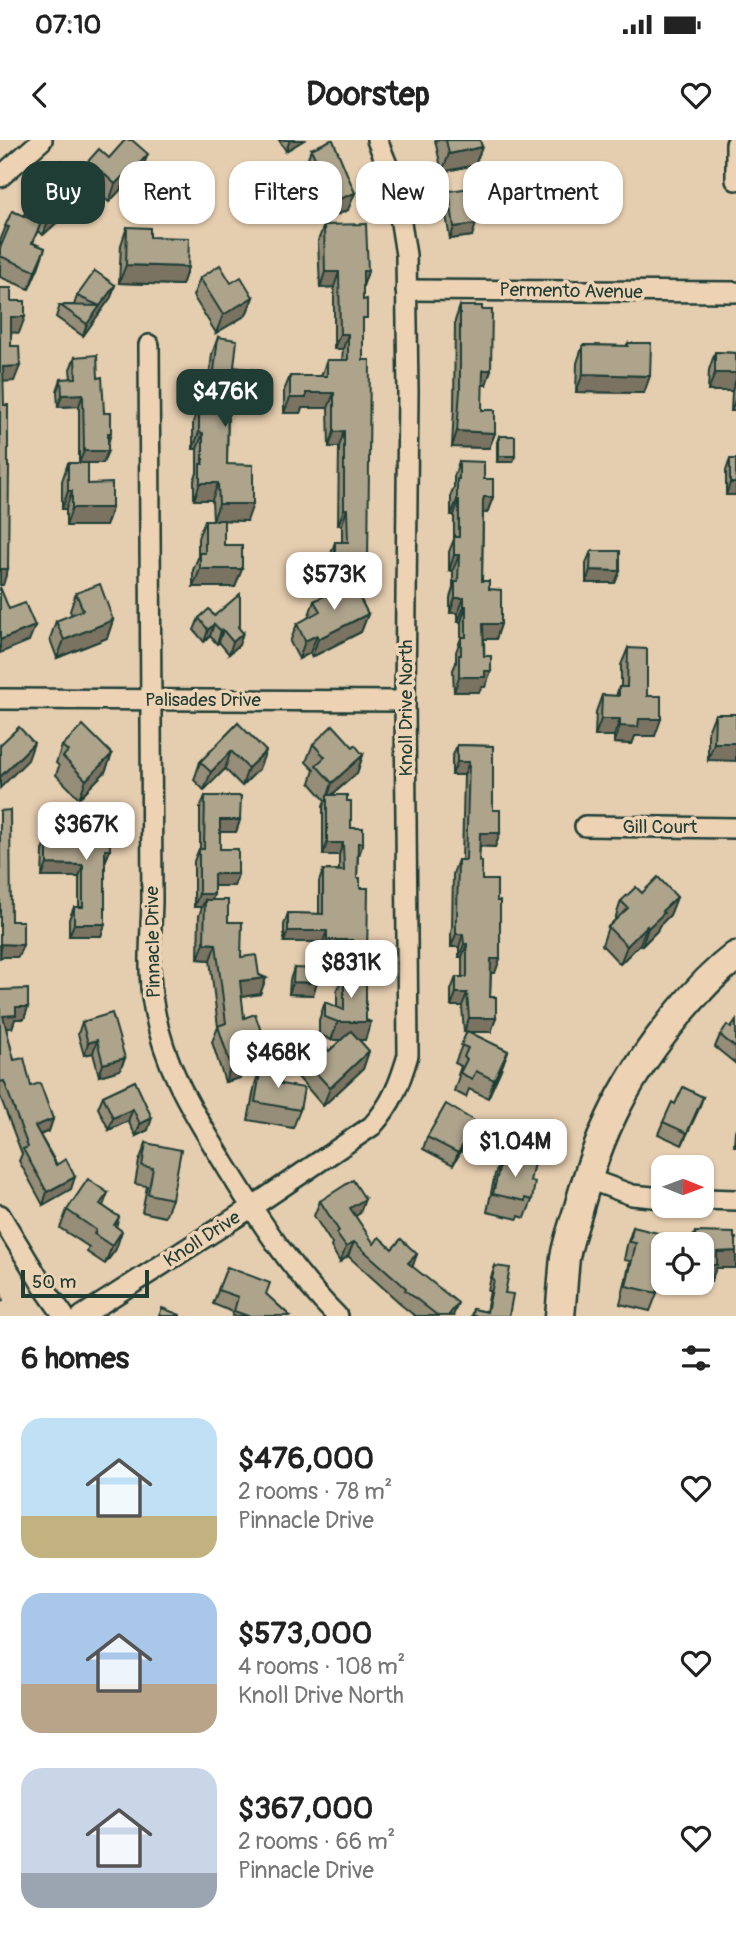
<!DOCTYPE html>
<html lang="en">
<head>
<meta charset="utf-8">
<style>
  body { margin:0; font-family:Pangolin,sans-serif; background:#f6f6f6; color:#222; height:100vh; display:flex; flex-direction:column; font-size:26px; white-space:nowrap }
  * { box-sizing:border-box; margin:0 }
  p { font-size:23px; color:#767676 }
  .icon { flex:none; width:38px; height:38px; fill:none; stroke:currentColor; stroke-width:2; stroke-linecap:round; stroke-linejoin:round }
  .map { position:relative; height:1176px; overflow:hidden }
  .drawer { display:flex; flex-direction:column; background:#fff; flex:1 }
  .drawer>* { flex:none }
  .banner { position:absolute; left:21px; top:21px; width:695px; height:63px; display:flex; gap:14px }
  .needle { width:46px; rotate:91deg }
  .fabs { position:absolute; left:651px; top:1015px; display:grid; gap:14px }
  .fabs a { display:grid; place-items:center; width:63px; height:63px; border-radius:14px; background:#fff; box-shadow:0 2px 5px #0004; font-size:35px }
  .scale { position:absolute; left:21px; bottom:18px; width:128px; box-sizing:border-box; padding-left:7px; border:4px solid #1f3d34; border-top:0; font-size:19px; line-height:24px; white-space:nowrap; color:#1f3d34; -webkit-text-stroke:5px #edd3b4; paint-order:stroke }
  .price { position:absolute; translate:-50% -60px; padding:0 16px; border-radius:14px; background:#fff; color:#222; font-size:23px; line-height:46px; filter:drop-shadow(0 2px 4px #0008) }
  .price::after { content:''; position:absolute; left:50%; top:42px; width:21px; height:16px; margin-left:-10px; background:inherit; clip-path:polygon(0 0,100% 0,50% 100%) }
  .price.on { background:#1f3d34; color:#fff }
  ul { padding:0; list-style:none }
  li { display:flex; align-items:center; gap:21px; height:175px; padding:0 21px }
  li span { display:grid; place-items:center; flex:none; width:196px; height:140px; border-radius:21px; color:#555 }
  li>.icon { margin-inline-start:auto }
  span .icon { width:84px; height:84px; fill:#fffc; stroke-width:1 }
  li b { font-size:30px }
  h2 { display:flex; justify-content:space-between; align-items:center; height:84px; padding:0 21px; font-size:30px }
  .chip { padding:0 24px; border-radius:21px; background:#fff; box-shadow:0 2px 5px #0004; font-size:24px; line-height:63px }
  .chip.on { background:#1f3d34; color:#fff }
  .status { display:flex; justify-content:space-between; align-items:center; height:49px; padding:0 35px; background:#fff; direction:ltr }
  .status svg { height:19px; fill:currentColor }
  header { display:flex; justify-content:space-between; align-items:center; height:91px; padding:0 21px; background:#fff; font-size:32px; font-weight:800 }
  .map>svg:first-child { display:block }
</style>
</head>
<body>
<div class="status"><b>07:10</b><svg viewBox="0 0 49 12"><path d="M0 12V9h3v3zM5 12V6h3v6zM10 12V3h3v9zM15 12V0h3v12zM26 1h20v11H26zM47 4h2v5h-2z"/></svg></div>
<header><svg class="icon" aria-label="back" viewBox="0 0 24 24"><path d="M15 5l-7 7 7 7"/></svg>Doorstep<svg class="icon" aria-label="heart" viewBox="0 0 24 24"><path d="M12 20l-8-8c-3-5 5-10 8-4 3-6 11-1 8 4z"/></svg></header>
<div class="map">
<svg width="736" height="1176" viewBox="0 0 736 1176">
  <rect width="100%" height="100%" fill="#e5cdaf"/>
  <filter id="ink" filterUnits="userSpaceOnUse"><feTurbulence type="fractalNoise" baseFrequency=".0143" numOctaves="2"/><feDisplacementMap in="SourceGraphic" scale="14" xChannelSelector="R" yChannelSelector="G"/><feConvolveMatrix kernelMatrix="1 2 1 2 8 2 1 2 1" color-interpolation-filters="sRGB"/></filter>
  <g filter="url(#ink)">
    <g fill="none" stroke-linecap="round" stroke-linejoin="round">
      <defs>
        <g id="street">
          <polyline points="736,4 736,40"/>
          <polyline points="0,37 42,0"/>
          <polyline points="406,150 736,152"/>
          <path d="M149,205L152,762C151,797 147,833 154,868C165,931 197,978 229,1031C261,1083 294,1133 337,1176"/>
          <polyline points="0,559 405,561"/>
          <polyline points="585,686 736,688"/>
          <polyline points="586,1038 632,1055 663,1058"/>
          <polyline points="702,1059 736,1060"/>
          <polyline points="0,1075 43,1146 64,1176"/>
          <path d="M82,1176L252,1067L372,986C392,964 400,943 408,915L405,561L408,252L406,115L398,64L388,27L377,0"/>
        </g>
        <path id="secondary" d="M560,1176C562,1157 563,1137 565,1117C568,1102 573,1086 578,1071C599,991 626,937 679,873C696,852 715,832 736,816"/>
      </defs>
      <!-- street casing -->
      <use href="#street" stroke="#1f3d34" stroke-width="24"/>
      <!-- secondary casing -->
      <use href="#secondary" stroke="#1f3d34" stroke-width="33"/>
      <!-- street -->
      <use href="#street" stroke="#edd3b4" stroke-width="19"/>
      <!-- secondary -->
      <use href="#secondary" stroke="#edd3b4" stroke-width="28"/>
    </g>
    <!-- wall -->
    <g fill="#968d78" stroke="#1f3d34" stroke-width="2">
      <polygon points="279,0 304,0 286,11"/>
      <polygon points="435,0 480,0 482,7 475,25 442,32"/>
      <polygon points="311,9 348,70 320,82 306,49 310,39 305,27"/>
      <polygon points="109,18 141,32 127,49 124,46 109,62 94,49 43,95 38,90 33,103 45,108 29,149 0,137 0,108 1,105 0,104 0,101 12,71 26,77 24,75 31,57 36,53 39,43 75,36"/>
      <polygon points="449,51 472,96 450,99 444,63"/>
      <polygon points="324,85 368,131 363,146 363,220 368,425 362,441 351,441 368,474 361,492 312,517 310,513 299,519 290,502 297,484 308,478 314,461 326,455 328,450 346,441 329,440 330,417 335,402 342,402 342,385 338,385 339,307 329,307 328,268 302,268 300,273 284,273 284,251 290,236 321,236 327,220 342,220 343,209 334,209 334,147 320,148 318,101"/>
      <polygon points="127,87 188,127 182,145 119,143 121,105"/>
      <polygon points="200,138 231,143 253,157 246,175 216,193 193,156"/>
      <polygon points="115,145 111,157 83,196 56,177 60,165 74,165 77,156"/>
      <polygon points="460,166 486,245 482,245 482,270 495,293 489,308 452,307 454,267 455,181"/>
      <polygon points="218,197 234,227 254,254 248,270 228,268 227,324 247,381 224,380 224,405 242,429 235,447 193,447 193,430 198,418 198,398 205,380 213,380 212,360 194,360 194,340 197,333 197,309 193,309 193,282 199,266 206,266 212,214"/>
      <polygon points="628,203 644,253 576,252 577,223 583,205 626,206"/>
      <polygon points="715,212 736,213 736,271 731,271 732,251 708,251 709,230"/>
      <polygon points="75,217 98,238 104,273 111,293 103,323 88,323 88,344 112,368 106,386 66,386 66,369 62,369 62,341 68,323 79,323 79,266 58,267 57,251 61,239 71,239 70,229"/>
      <polygon points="499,296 513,322 497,322 497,302"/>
      <polygon points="730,319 736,319 736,355 726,355 726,331"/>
      <polygon points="459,321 484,339 493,357 487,373 483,372 482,441 489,449 501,484 496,499 484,499 485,547 482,547 479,552 454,552 453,530 456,523 456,512 461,498 461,482 458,482 458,473 450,473 450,458 453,448 453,430 449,431 449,412 454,399 454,375 451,375 451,354 454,347 454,337"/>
      <polygon points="591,411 620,431 615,443 586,443 586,423"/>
      <polygon points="76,453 113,480 107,498 57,518 50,499 56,481 72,475 70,471"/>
      <polygon points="214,476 239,488 239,505 229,514 219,502 217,504 210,496 204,502 194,490 199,478"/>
      <polygon points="628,508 647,556 655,596 635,596 632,604 614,603 614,596 595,596 596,572 602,555 616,556 619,547 621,547 621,525"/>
      <polygon points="715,574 736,574 708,620 708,592"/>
      <polygon points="238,583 259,629 242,646 225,629 204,650 194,640 200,622"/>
      <polygon points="313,604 353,607 363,615 357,633 332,655 347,661 351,688 363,703 359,715 358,715 357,738 363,832 365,900 359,900 369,911 363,929 323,966 298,937 304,920 329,911 341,900 331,900 319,894 319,880 325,862 337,867 337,850 344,832 348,832 348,812 323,812 323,802 284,802 284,785 288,773 319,774 319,742 323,730 339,730 339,715 323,715 323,667 325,660 310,643 314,630 306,622"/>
      <polygon points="457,605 493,606 493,670 500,693 495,707 480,706 479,721 495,833 491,833 490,857 496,878 491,892 468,892 508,911 501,929 488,958 469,949 466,957 454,951 459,936 458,935 461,926 455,923 467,892 464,892 462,866 451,866 451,850 456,837 462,837 462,817 459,817 459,807 451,807 451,792 452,788 453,734 458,720 462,720 464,635 452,635 452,618"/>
      <polygon points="62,606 112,614 105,632 79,658 56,635 59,626 56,623"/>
      <polygon points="205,656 240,680 236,692 220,692 220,709 238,734 234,746 214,746 214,754 212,760 228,782 241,817 259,835 266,838 260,854 241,857 244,878 262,894 256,911 243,914 240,938 225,942 212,902 218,887 210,820 198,819 199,776 202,767 194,767 194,721 199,709 200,709 200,668"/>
      <polygon points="74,672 110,710 105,722 105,784 101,796 69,796 69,779 74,767 79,767 79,737 42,737 43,711 47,699 70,699 70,684"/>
      <polygon points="642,753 677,757 670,775 659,786 657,791 642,806 640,804 620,824 602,805 608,787 615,780 615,779 621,761"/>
      <polygon points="294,828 313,855 289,854 290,840"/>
      <polygon points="0,850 28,867 24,879 15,879 12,888 6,888 14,920 53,979 49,991 40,995 71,1049 43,1065 19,1021 22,1014 0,956"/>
      <polygon points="736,881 736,924 715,907 720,895 731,888"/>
      <polygon points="82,882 125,918 120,930 99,936 93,913 84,915 78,894"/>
      <polygon points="261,927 300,970 293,988 248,980 255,944"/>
      <polygon points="135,941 148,990 136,996 128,981 109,990 98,968 103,956"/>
      <polygon points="703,957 682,1005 658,994 663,982 675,964"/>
      <polygon points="736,988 736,1006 734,1006 735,991"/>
      <polygon points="471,994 453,1025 423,1009 427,997"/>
      <polygon points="146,1003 172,1059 165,1077 142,1072 147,1046 135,1044 139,1021"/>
      <polygon points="502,1016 530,1041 532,1060 525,1078 519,1076 518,1079 487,1072 495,1034"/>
      <polygon points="108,1053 103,1066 119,1077 116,1087 116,1109 105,1124 87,1112 89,1107 60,1088 67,1070"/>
      <polygon points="320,1061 360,1073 355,1076 374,1104 417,1114 412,1127 453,1176 415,1176 400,1164 400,1163 348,1116 340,1122 331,1107 332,1104 314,1076"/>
      <polygon points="633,1087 657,1153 650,1171 620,1164 630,1121 624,1120 627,1105"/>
      <polygon points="695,1092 736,1098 736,1128 716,1128 711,1141 702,1141 702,1104 690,1104"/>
      <polygon points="495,1126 509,1176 471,1176 473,1169 486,1172 490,1151 488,1151 491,1137"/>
      <polygon points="227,1127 266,1154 290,1176 232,1176 233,1172 213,1164"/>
    </g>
    <!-- shaded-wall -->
    <g fill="#7a7362" stroke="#1f3d34" stroke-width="2">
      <polygon points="290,0 304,0 286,11"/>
      <polygon points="482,7 475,25 442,32 449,14"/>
      <polygon points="148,14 141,32 127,49 133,31"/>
      <polygon points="131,28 124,46 109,62 115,44"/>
      <polygon points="101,31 94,49 43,95 50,77"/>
      <polygon points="355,53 348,70 320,82 326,64"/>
      <polygon points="476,84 472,96 450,99 454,87"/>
      <polygon points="45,108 39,126 29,149 35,131"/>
      <polygon points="126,125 188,127 182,145 119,143"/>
      <polygon points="363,131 368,131 363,146"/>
      <polygon points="325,132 339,132 334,147 320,148"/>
      <polygon points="115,145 111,157 83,196 87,184"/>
      <polygon points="253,157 246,175 216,193 223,175"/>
      <polygon points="11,177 25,177 19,193 6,192"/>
      <polygon points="340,194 348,194 343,209 334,209"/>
      <polygon points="20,226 14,241 0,242 3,227"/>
      <polygon points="483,230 491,230 486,245 477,245"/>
      <polygon points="715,233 736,233 736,239 732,251 708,251"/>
      <polygon points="583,234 650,236 644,253 576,252"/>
      <polygon points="228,251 254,254 248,270 222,267"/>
      <polygon points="306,253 334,253 328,268 302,268 300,273 284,273 290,258"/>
      <polygon points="83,254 79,266 58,267 62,255"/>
      <polygon points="736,258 736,271 731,271"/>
      <polygon points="344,291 339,307 329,307 334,292"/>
      <polygon points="457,291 495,293 489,308 452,307"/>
      <polygon points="199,292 203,293 197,309 193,309"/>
      <polygon points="84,311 108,311 103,323 79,323"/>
      <polygon points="499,316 515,316 513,322 497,322"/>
      <polygon points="200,343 218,343 212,360 194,360"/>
      <polygon points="730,343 736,343 736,355 726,355"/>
      <polygon points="68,351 72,351 66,369 62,369"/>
      <polygon points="484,357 493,357 487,373 478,372"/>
      <polygon points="457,360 459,360 454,375 451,375"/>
      <polygon points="219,364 253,364 247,381 213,380"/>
      <polygon points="72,368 112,368 106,386 66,386"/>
      <polygon points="344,369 347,369 342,385 338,385"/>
      <polygon points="454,415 459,415 453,430 449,431"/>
      <polygon points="335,425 368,425 362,441 329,440"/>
      <polygon points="0,429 8,429 3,445 0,445"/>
      <polygon points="200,429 242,429 235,447 193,447"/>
      <polygon points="590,430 620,431 615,443 586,443"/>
      <polygon points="455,458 464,458 458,473 450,473"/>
      <polygon points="464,466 466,466 461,482 458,482"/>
      <polygon points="368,474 361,492 312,517 318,499"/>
      <polygon points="113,480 107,498 57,518 64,500"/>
      <polygon points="214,484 210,496 204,502 208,490"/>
      <polygon points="483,484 501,484 496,499 478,499"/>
      <polygon points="35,486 29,501 0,513 0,500"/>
      <polygon points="223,490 219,502 217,504 221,491"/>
      <polygon points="243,493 239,505 229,514 233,502"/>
      <polygon points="317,495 310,513 299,519 305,501"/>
      <polygon points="485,531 491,531 485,547 482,547 479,552 454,552 459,537"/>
      <polygon points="601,579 620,579 614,596 595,596"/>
      <polygon points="639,579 661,579 655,596 635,596 632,604 614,603 620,586"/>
      <polygon points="34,603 28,620 0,648 0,637"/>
      <polygon points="714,603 736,603 736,621 708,620"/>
      <polygon points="231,611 225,629 204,650 211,632"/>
      <polygon points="266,611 259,629 242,646 248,628"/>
      <polygon points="112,614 105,632 79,658 86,640"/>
      <polygon points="363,615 357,633 327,659 332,643"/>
      <polygon points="457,622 469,622 464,635 452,635"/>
      <polygon points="220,680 240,680 236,692 216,692"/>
      <polygon points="480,693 500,693 495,707 475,706"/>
      <polygon points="327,703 343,703 339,715 323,715"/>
      <polygon points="358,703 363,703 359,715 354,715"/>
      <polygon points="105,710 110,710 105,722"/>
      <polygon points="47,724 83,725 79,737 42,737"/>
      <polygon points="214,734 238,734 234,746 209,746"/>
      <polygon points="199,754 214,754 209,767 205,760 202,767 194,767"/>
      <polygon points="677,757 670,775 659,786 657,791 642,806 648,788 662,771"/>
      <polygon points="74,784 105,784 101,796 69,796"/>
      <polygon points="647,786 640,804 620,824 627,806"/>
      <polygon points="288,791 327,791 323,802 284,802"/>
      <polygon points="456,794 463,794 459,807 451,807"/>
      <polygon points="327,800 352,800 348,812 323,812"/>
      <polygon points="204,803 216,804 210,820 198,819"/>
      <polygon points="1,804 23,805 18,817 0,817"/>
      <polygon points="464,804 467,804 462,817 459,817"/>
      <polygon points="491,819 500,819 495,833 486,833"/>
      <polygon points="352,821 367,821 363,833 348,833"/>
      <polygon points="266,838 260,854 234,858 240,841"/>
      <polygon points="293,842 317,843 313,855 289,854"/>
      <polygon points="456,853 467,853 462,866 451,866"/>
      <polygon points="16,867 28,867 24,879 15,879 12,888 0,888 3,876"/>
      <polygon points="469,878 496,878 491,892 464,892"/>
      <polygon points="338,882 371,882 365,900 331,900"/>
      <polygon points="262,894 256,911 233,918 239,901"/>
      <polygon points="97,900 93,913 84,915 88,903"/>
      <polygon points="369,911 363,929 323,966 330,948"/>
      <polygon points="508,911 501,929 488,958 494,940"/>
      <polygon points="125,918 120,930 99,936 103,924"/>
      <polygon points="246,922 240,938 225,942 231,926"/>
      <polygon points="703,957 699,969 682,1005 687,993"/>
      <polygon points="133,969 128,981 109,990 113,978"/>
      <polygon points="152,978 148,990 136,996 140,984"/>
      <polygon points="53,979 49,991 31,998 35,986"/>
      <polygon points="476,982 471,994 453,1025 458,1013"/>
      <polygon points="75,1037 71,1049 43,1065 47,1052"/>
      <polygon points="365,1059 360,1073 345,1083 350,1068"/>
      <polygon points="122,1091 116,1109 105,1124 112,1106"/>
      <polygon points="354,1102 348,1116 340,1122 346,1107"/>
      <polygon points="736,1111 736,1128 716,1128 711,1141 702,1141 702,1125 717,1112"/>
      <polygon points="417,1114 412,1128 408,1123"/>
      <polygon points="458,1163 453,1176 448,1176"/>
    </g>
    <!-- building -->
    <g fill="#aea48c" stroke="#1f3d34" stroke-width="2">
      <polygon points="125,0 132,0 148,14 133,31 131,28 115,44 101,31 50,77 31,57 42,46 39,43 62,21 75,36 99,9 109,18"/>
      <polygon points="331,0 333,0 355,53 326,64 313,32 320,29 311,9"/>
      <polygon points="446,0 480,0 482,7 449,14"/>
      <polygon points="471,48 476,84 454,87 449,51"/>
      <polygon points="12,71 41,83 32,103 45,108 35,131 0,116 0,108 9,87 5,86"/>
      <polygon points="366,84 368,131 363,131 363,160 367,159 367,178 363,178 363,220 370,220 368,425 335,425 335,402 348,402 347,369 344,369 344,291 334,292 334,253 306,253 306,258 290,258 290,236 327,236 327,220 348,220 348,194 340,194 339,132 325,132 324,85"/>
      <polygon points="127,87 150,88 150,97 189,98 188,127 126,125"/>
      <polygon points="220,125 231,143 241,137 253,157 223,175 200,138"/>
      <polygon points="95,131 115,145 87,184 60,165 100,166 77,156"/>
      <polygon points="0,148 11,148 11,161 25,161 25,177 11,177 11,206 19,206 20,226 3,227 4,265 8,265 8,327 9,327 8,429 0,429"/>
      <polygon points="460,166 482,166 482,170 492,170 491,230 483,230 482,270 495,270 495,293 457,291 460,251"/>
      <polygon points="218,197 237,200 234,227 257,230 254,254 228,251 227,324 253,325 253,364 219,364 218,343 200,343 200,324 203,324 203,293 199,292 199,266 210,266"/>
      <polygon points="628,203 651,203 650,236 583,234 583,205 628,206"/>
      <polygon points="715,212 736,213 736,233 715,233"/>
      <polygon points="97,215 98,238 102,237 104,273 111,273 111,293 108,293 108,311 84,311 83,254 62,255 61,239 76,238 75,217"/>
      <rect x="499" y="296" width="16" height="20"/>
      <rect x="730" y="319" width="6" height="24"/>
      <polygon points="459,321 484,322 484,339 493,339 493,357 484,357 483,360 482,441 489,441 489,449 501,450 501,484 483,484 484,516 491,516 491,531 485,531 485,537 459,537 459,515 461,515 461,497 466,497 466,466 464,466 464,458 455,458 455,442 458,442 459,415 454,415 454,397 459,397 459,360 457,360 457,339 459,339"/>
      <polygon points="68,323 88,323 88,344 112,343 112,368 72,368 72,351 68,351"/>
      <polygon points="205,380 224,380 224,405 242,405 242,429 200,429 200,413 205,413"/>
      <polygon points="591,411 620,411 620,431 590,430"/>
      <polygon points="350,439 368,474 318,499 317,495 305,501 297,484 320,471 314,461 330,453 328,450"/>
      <polygon points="100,444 113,480 64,500 56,481 83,470 76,453"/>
      <polygon points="0,447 9,469 25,463 35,486 0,500"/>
      <polygon points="240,454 240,485 238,487 243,493 233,502 223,490 221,491 214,484 208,490 199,478 209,469 214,476"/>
      <polygon points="628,508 647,509 647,556 661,556 661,579 639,579 638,587 620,586 620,579 601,579 602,555 619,556 619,547 627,547"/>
      <polygon points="715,574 736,574 736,603 714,603"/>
      <polygon points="238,583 266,611 248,628 231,611 211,632 200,622"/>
      <polygon points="83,585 112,614 86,640 63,617 68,611 62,606"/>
      <polygon points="333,585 353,607 355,605 363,615 332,643 316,625 325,617 313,604"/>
      <polygon points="19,587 34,603 0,637 0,605"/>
      <polygon points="457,605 493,606 493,670 500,670 500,693 480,693 479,721 482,721 482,740 497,740 497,761 500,761 500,819 491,819 490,857 496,857 496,878 469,878 467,853 456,853 456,837 467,837 467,804 464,804 463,794 456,794 456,779 457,779 458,720 466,720 469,622 457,622"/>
      <polygon points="327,655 347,655 347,661 351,661 351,688 363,688 363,703 358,703 357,738 360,738 360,748 368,748 367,821 352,821 352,800 327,800 327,791 288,791 288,773 323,774 323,730 344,731 343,703 327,703"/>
      <polygon points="205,656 241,656 240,680 220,680 220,709 238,709 238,734 214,734 214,754 199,754 199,709 204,709"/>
      <polygon points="10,670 11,781 23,781 23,805 1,804 0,819 0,671"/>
      <polygon points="74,672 110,672 110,710 105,710 105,784 74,784 74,767 83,767 83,725 47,724 47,699 74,699"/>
      <polygon points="658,737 677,757 662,771 664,773 648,788 647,786 627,806 608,787 628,768 621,761 636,747 642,753"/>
      <polygon points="205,760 228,760 228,782 242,782 241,817 256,815 259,835 266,838 240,841 244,878 255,874 262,894 239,901 246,922 231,926 218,886 226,883 216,804 204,803"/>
      <polygon points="294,828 318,829 317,843 293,842"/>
      <polygon points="344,832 366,832 366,880 371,882 338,882 325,877 325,862 344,870"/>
      <polygon points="28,849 28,867 16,867 16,875 3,876 14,920 24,918 31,946 40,943 53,979 35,986 56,1025 66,1019 75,1037 47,1052 23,1009 28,1007 4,941 0,942 0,850"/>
      <polygon points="112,873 125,918 103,924 97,900 88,903 82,882"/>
      <polygon points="736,881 736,908 720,895 727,885 731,888"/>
      <polygon points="351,891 369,911 330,948 304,920 322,903 329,911"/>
      <polygon points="467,891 508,911 494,940 476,931 472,939 460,933 467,919 464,917 468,908 461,905"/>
      <polygon points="261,927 283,930 281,944 304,948 300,970 255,962"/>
      <polygon points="135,941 152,978 140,984 133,969 113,978 103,956"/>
      <polygon points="683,947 703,957 687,993 663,982 672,962 675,964"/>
      <polygon points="446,964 476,982 458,1013 427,997"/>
      <polygon points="146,1003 181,1010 172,1059 148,1054 153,1028 142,1026"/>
      <polygon points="502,1016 534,1023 530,1041 535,1042 532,1060 525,1058 525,1061 493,1054"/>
      <polygon points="88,1039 108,1053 100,1064 119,1077 114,1085 122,1091 112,1106 94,1094 96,1090 67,1070"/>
      <polygon points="353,1040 365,1059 350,1068 374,1104 379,1097 392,1109 401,1099 417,1114 408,1123 458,1163 448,1176 438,1176 405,1150 406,1148 354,1102 346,1107 336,1093 339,1091 320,1061"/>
      <polygon points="633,1087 666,1095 657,1134 661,1135 657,1153 626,1146 636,1103 630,1102"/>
      <polygon points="695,1092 734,1093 734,1098 736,1098 736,1111 717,1112 717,1125 702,1125 702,1104 695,1104"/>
      <polygon points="495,1126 510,1128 505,1153 513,1154 509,1176 472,1176 473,1169 487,1172 494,1140 492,1139"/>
      <polygon points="227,1127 270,1143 266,1154 290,1176 248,1176 234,1171 238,1157 218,1150"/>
      <polygon points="0,1148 3,1161 0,1162"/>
      <polygon points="162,1168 180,1175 180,1176 159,1176"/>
    </g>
  </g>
  <g text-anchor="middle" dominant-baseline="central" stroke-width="7" stroke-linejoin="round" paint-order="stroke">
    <!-- street labels -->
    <g font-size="19" fill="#1f3d34" stroke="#edd3b4">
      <text transform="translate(571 151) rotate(1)">Permento Avenue</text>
      <text x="203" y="560">Palisades Drive</text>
      <text transform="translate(406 568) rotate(-90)">Knoll Drive North</text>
      <text x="660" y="687">Gill Court</text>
      <text transform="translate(153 802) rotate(-91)">Pinnacle Drive</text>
      <text transform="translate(202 1099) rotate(-33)">Knoll Drive</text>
    </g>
  </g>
</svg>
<div class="fabs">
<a><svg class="needle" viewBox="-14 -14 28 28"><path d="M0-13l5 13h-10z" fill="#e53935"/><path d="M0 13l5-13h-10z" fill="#767676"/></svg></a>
<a><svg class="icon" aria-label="locate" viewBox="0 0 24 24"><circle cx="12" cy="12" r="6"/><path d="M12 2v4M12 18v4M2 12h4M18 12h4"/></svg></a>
</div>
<div class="scale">50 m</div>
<b class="price on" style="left:225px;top:289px">$476K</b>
<b class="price" style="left:334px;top:472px">$573K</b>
<b class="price" style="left:86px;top:722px">$367K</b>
<b class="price" style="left:351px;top:860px">$831K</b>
<b class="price" style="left:278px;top:950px">$468K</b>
<b class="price" style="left:515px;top:1039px">$1.04M</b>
<div class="banner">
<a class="chip on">Buy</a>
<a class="chip">Rent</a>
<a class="chip">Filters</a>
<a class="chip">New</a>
<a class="chip">Apartment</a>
</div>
</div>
<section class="drawer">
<h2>6 homes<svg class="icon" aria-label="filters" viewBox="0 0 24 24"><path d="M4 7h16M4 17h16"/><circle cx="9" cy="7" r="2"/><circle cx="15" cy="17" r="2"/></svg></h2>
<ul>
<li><span style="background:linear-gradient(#bfe0f5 70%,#c2b280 0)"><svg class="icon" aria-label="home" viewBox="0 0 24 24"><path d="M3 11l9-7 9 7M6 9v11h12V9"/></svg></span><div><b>$476,000</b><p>2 rooms · 78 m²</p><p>Pinnacle Drive</p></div><svg class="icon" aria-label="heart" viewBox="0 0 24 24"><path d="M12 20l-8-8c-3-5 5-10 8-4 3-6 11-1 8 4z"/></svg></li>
<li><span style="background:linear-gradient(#a9c7e8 65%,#b9a48a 0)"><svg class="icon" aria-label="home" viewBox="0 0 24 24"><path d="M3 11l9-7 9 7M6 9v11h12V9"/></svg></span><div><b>$573,000</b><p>4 rooms · 108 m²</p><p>Knoll Drive North</p></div><svg class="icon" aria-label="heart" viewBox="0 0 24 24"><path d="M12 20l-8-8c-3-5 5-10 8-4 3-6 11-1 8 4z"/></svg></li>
<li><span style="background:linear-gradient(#c9d6e8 75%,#9aa5b1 0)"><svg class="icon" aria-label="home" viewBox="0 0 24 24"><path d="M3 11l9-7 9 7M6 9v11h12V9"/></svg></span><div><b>$367,000</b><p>2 rooms · 66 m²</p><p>Pinnacle Drive</p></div><svg class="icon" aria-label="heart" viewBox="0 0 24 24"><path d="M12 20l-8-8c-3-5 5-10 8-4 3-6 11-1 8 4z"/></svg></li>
</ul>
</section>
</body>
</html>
